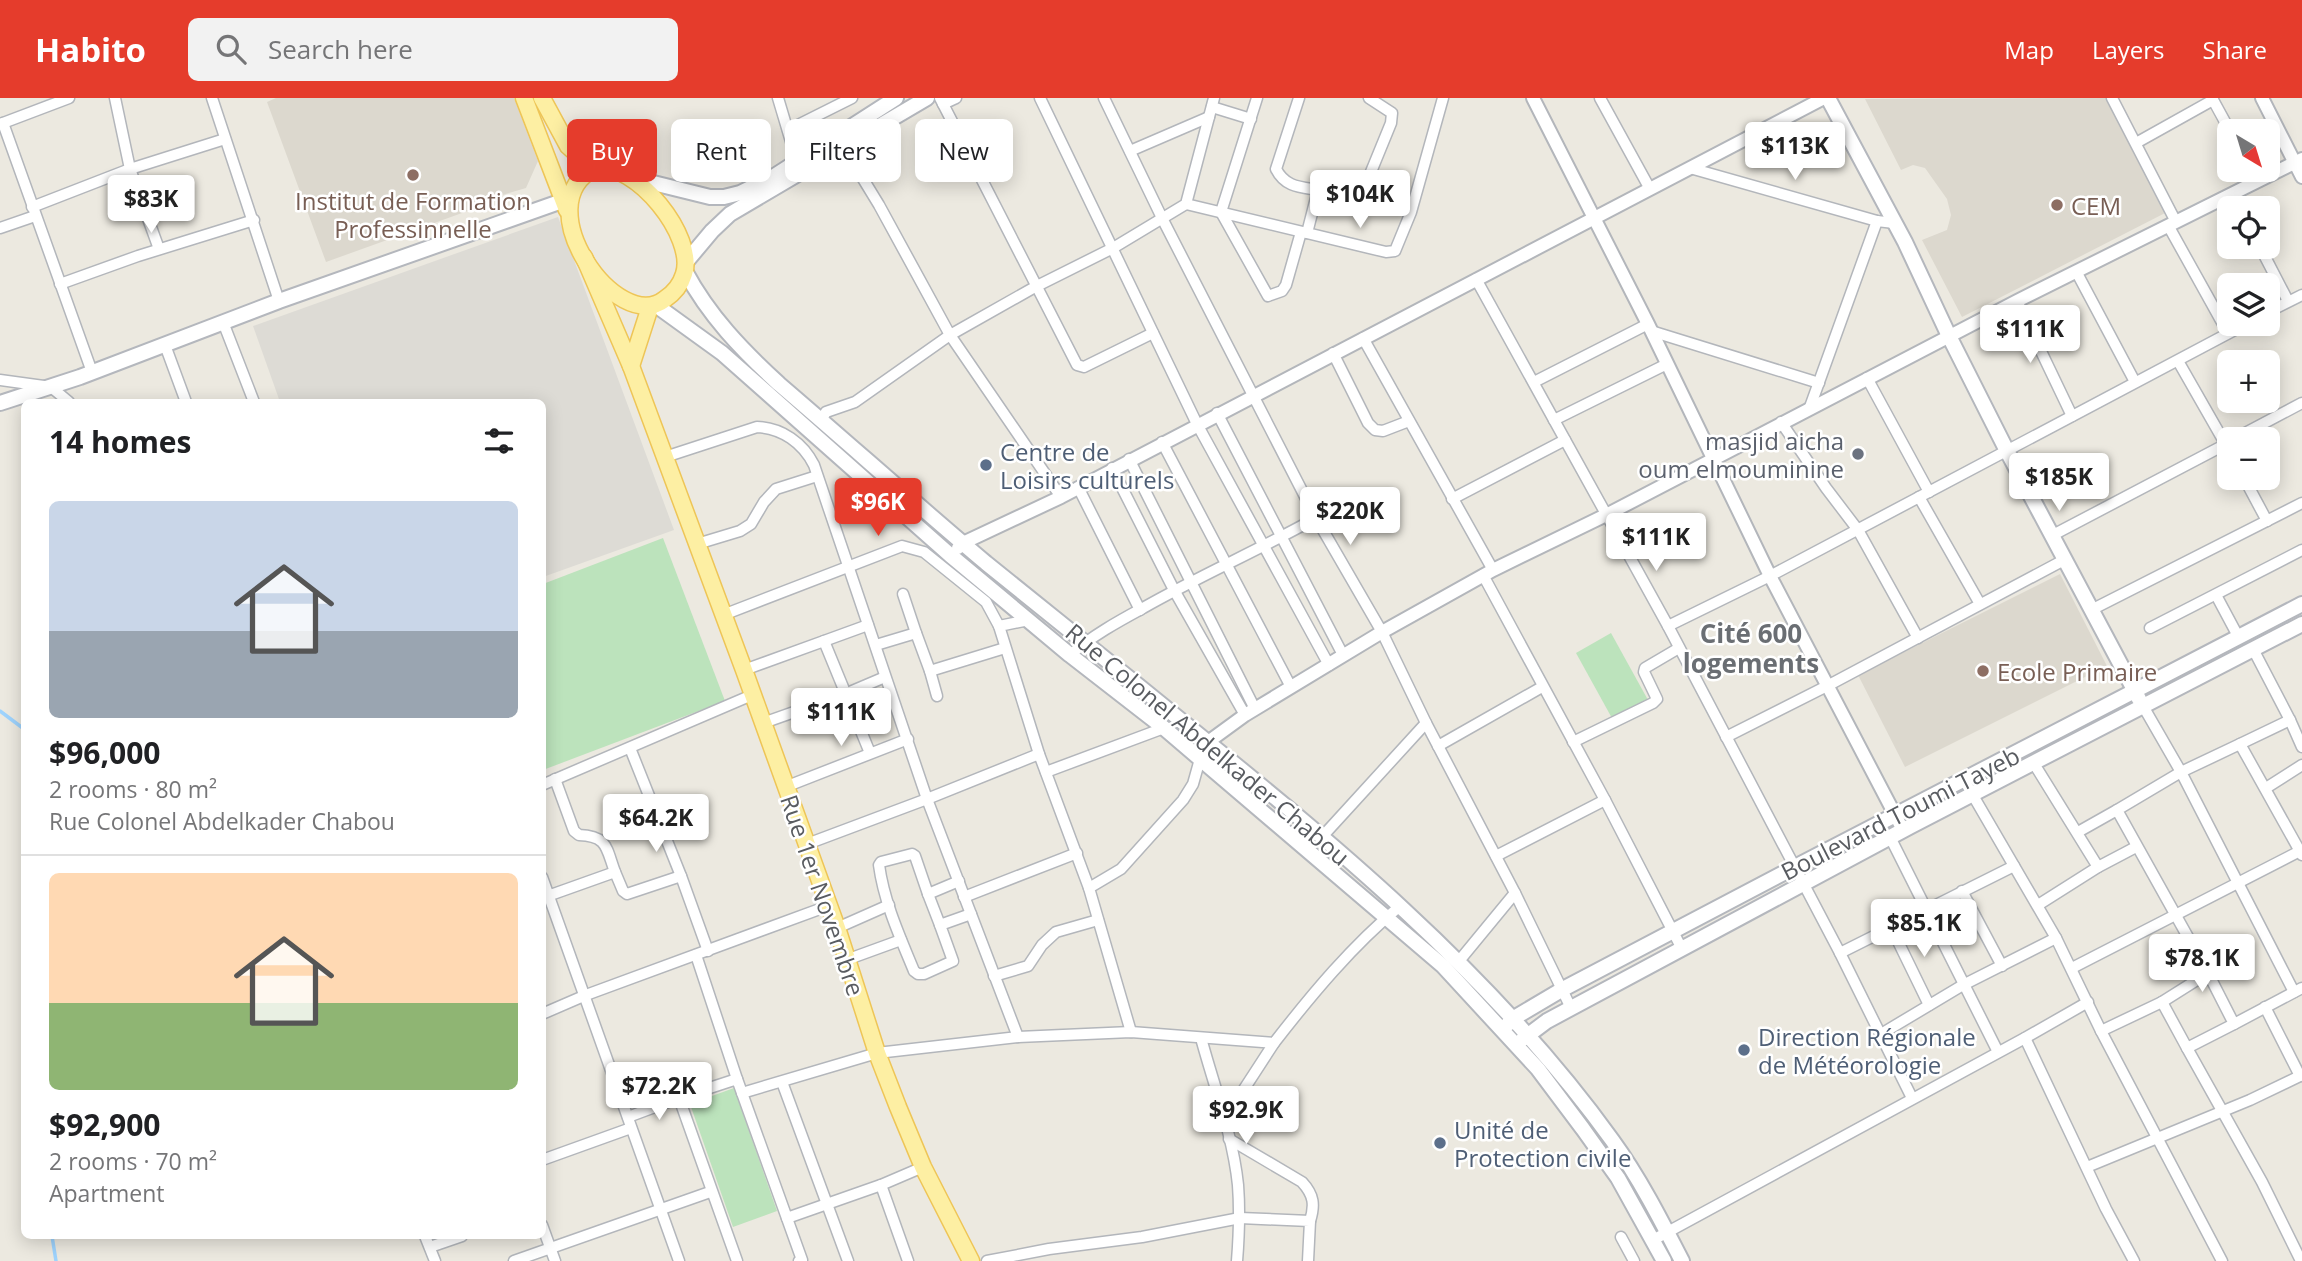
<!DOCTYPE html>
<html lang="en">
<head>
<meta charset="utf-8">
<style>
  body { margin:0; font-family:"Open Sans",sans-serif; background:#f2f2f2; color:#202124; height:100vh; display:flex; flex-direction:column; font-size:26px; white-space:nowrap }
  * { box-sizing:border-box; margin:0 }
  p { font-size:23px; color:#757577 }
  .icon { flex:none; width:38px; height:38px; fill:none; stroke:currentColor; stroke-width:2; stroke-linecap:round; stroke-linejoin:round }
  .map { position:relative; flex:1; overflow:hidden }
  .side { position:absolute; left:21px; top:301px; width:525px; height:840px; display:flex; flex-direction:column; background:#fff; border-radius:10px; box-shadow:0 4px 18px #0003 }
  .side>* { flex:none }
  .banner { position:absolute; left:567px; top:21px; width:665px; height:63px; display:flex; gap:14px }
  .needle { width:46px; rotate:142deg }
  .buttons { position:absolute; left:2217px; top:21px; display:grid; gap:14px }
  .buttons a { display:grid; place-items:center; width:63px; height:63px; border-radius:10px; background:#fff; box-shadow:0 4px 18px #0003; font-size:35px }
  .price { position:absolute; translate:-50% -60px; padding:0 16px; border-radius:7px; background:#fff; color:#222; font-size:23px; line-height:46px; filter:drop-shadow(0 2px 4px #0008) }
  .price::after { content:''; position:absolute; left:50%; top:42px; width:21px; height:16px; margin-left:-10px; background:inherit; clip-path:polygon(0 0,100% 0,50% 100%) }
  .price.on { background:#e53c2c; color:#fff }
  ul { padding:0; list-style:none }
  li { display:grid; align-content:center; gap:14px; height:371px; padding:0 28px }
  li+li { border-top:2px solid #e0e0e0 }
  li span { display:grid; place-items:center; height:217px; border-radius:10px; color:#555 }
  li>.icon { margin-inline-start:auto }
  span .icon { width:126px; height:126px; fill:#fffc; stroke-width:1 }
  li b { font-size:30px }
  h2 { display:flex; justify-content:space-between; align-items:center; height:84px; padding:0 28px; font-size:30px }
  .chip { padding:0 24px; border-radius:10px; background:#fff; box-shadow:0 4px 18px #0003; font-size:24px; line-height:63px }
  .chip.on { background:#e53c2c; color:#fff }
  header { display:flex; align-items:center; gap:42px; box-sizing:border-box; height:98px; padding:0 35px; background:#e53c2c; color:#fff }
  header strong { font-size:33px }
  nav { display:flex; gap:38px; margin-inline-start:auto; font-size:24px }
  .search { width:490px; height:63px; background:#f2f2f2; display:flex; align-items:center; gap:18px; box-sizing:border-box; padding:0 24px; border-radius:10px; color:#757577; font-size:26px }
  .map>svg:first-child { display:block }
</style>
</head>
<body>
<header>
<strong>Habito</strong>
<div class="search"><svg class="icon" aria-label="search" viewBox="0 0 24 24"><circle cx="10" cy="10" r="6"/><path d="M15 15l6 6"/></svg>Search here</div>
<nav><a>Map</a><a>Layers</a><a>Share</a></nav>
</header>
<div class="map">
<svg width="2302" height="1163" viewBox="0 0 2302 1163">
  <rect width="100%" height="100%" fill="#ece9e0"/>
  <!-- industrial -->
  <polygon fill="#dddbd5" points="558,119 674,432 543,479 542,304 280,304 253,228"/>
  <!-- education -->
  <g fill="#dcd8ce">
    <polygon points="276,0 514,0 538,63 526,90 489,101 487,106 326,164 267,4"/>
    <polygon points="2108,0 2169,113 1962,219 1922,142 1947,132 1951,117 1947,101 1925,70 1913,67 1901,72 1865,1"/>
    <polygon points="2060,476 2107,568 1905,669 1858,577"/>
  </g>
  <!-- green -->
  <g fill="#bce3bc">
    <polygon points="663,440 725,603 543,672 543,486"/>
    <polygon points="1611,535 1648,602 1613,622 1576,555"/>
    <polygon points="734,990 777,1113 733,1129 690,1006"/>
  </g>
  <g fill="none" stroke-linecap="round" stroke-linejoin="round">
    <!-- stream -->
    <g stroke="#9ed3fd" stroke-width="3.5">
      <polyline points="0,613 24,631"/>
      <polyline points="52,1138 56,1163"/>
    </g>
    <defs>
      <g id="minor">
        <polyline points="115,0 130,71 159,151"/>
        <polyline points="212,0 279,203"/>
        <polyline points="778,0 798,67"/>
        <polyline points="940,0 1077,267 1084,269 1153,235"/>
        <polyline points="1040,0 1197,326 1329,567"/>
        <polyline points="1104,0 1163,122 1316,420 1382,534 1426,625 1515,795 1571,910"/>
        <polyline points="1257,0 1221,114 1268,198 1282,193 1286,187 1301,134"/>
        <path d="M1299,0L1276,71C1285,89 1300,89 1318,92"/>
        <polyline points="1600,0 1650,91"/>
        <polyline points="2112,0 2176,124"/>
        <polyline points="2212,0 2230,33"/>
        <polyline points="943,6 956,0"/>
        <polyline points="1212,9 1251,21"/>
        <polyline points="3,25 69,0"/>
        <polyline points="0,26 3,25 92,274"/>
        <polyline points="788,32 852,0"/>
        <polyline points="2136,45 2213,2"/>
        <polyline points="843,48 879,107 950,237 1061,399"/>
        <polyline points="1130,53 1209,19"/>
        <polyline points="1690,70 1877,123 1894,125"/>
        <polyline points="2251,72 2257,83"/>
        <polyline points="2232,97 2239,110"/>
        <polyline points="1186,106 1386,154 1395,153 1411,114 1443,0"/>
        <polyline points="32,109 130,71 225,41"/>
        <polyline points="2169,129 2228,235"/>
        <polyline points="0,130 35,118"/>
        <polyline points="1307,135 1318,92 1357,97 1364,91 1391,25 1392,15 1369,0"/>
        <polyline points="2260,149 2288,203"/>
        <polyline points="2077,175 2135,284"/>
        <polyline points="1476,181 1668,528 1840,855 2014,768"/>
        <polyline points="60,186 138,158 254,122"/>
        <polyline points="2017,203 2072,318"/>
        <polyline points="2268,214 2302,197"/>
        <polyline points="223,224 254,304"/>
        <polyline points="1651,233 1819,285"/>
        <polyline points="1363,240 1493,472"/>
        <polyline points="165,247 186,304"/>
        <polyline points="1333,255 1368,325 1375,332 1383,333 1409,323"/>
        <polyline points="2178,263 2230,354"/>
        <polyline points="1867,280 1929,394"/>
        <polyline points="0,282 51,289 69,304"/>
        <polyline points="1534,284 1648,226"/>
        <polyline points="1810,309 1877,123"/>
        <polyline points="1217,315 1343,557"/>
        <polyline points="821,322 826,314 855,304 950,237 1035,189 1113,150 1186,106 1214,0"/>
        <polyline points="1554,322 1667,266"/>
        <polyline points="1781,324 1826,390 1858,432 1918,540"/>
        <polyline points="2234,341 2302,305"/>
        <polyline points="1162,344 1291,589"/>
        <path d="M665,359L757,329C782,330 803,345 814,367L927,701L1018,939"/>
        <polyline points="1129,361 1255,611"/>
        <polyline points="1112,370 1174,492 1245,617"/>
        <polyline points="2244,380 2267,423"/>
        <polyline points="1078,389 1140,512"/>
        <polyline points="1919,399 1980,506"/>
        <polyline points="1452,401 1565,342"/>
        <polyline points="2051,438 2230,344"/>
        <polyline points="697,446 740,433 751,426 764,404 776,391 817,378"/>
        <polyline points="1483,477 1605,702 1682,851"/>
        <polyline points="903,496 916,535"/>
        <polyline points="2216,497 2239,540"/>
        <polyline points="2091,512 2302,405"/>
        <polyline points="723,517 902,448 924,454 986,504 999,528"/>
        <polyline points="1029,522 999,528 1039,656 1089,790"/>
        <polyline points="868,527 824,543 870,655"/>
        <polyline points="1668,528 1770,478 2246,226"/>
        <polyline points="2150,530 2302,452"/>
        <polyline points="876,547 916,535 930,573 1005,550"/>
        <path d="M1070,557C1092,538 1117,524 1143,510C1199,478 1259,452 1316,420"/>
        <polyline points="744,572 824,543"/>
        <polyline points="930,573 937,598"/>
        <polyline points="2143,608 2181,674 2294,894"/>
        <polyline points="2290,622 2302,649"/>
        <polyline points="763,625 845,596 885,579"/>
        <polyline points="1726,639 1829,587 2064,462"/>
        <polyline points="1573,644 1653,605 1657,601 1644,574 1645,570 1679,550"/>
        <polyline points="2240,646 2290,622 2253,551"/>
        <polyline points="1438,648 1542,589"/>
        <polyline points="630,650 681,778 708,853"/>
        <polyline points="2033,664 2098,769"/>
        <polyline points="1046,674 1164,630"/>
        <path d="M555,681L574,733L579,737C608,738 606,750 615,774"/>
        <polyline points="1964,682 2056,840 2101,933 2222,1163"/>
        <polyline points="542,687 752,597"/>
        <polyline points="785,689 908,641"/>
        <polyline points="2266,690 2302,667"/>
        <polyline points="2078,734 2117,712"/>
        <polyline points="1890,739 1998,954"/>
        <polyline points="1321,740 1426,625"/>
        <polyline points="807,746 927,701 1039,656"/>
        <polyline points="1496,758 1605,702"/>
        <polyline points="542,779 679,1163"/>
        <path d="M959,783L928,796L915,758L912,756L881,764L879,767C884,804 900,839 914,873L918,876H924L953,863L940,827L971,816"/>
        <polyline points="1962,793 2002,868"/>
        <polyline points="928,796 940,827"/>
        <polyline points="964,799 1077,755"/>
        <polyline points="542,800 615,774 623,793 627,796 681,778"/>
        <polyline points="2038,807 2098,769 2136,749"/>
        <polyline points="1891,829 1929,907"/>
        <polyline points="837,830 889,807"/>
        <polyline points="1840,855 1912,1000"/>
        <polyline points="696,857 737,981"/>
        <polyline points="846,862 901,842"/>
        <polyline points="1459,863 1515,795"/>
        <polyline points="2072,870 2302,752"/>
        <polyline points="994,878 1028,868 1042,847 1056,834 1098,822"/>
        <polyline points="2162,904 2187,950 2234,926 2208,875"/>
        <polyline points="2265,909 2300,978"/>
        <polyline points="542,916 586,897 828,808"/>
        <polyline points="2234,926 2302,890"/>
        <polyline points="2101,933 2162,904 2208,875 2117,712 2181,674 2240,646 2302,757"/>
        <polyline points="1131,934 1089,790 1121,771 1183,702 1193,686 1200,661"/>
        <polyline points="1881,936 1963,887 2056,840"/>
        <path d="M1201,940C1214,988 1233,1038 1238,1087C1240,1113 1239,1138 1237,1163"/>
        <polyline points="2025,940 2106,1111 2134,1163"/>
        <polyline points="2187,950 2262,1084 2301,1163"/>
        <polyline points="782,984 848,1163"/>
        <path d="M742,995L877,955L1018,939L1131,934L1274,945C1312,896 1352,848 1400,808"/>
        <polyline points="628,1019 679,1000"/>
        <polyline points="1224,1022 1274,945"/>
        <path d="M1229,1041L1302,1084C1314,1097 1315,1107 1310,1123"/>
        <polyline points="542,1062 631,1030"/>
        <polyline points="2087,1069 2250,1002 2302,977"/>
        <polyline points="881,1087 908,1163"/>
        <polyline points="787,1120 881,1087 923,1069"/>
        <polyline points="542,1127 555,1163"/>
        <polyline points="425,1138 435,1163"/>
        <polyline points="1621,1139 1634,1163"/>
        <polyline points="1653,1142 2025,940 2088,904"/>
        <polyline points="430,1149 462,1138"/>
        <polyline points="514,1163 710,1094"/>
        <polyline points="737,1163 679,1000 737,981 802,1162 799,1163"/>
        <polyline points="987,1163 1049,1151 1142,1139 1240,1120 1310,1123 1308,1163"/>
      </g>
      <g id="tertiary">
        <polyline points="1533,0 1648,226 1770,478 1903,732"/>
        <polyline points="2262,0 2302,79"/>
        <polyline points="958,450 963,445 1061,399 1824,0"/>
        <polyline points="1200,661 1208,644 1245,617 1382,534 1493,472 1606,417 2017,203 2302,61"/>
      </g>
      <g id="secondary">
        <polyline points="1828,0 1905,144 1949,238 2007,353 2139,601"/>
        <polyline points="633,80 710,99 724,99 740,95 773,79 896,0"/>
        <polyline points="686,164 712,133 730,116 927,0"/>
        <path d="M685,173C709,218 742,252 779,286C848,345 916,406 986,465C1034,504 1082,542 1130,581C1302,721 1481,860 1612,1042C1639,1079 1661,1122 1682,1163"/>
        <polyline points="657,208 722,255 950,457 1070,557 1164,630 1443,868 1538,971 1583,1031 1618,1080 1664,1163"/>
        <polyline points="0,305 80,279 279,203 565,102 569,96"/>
        <polyline points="1508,926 1514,920 1563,891 1795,769 2302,506"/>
        <polyline points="1523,941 1547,923 1911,728 2302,526"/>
      </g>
      <g id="primary">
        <polyline points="524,0 567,112"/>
        <polyline points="542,0 568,48 577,56 608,69"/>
        <path d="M595,70C636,63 696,139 684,176C681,186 674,195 665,201C618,239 524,106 595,70Z"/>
        <polyline points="584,159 631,268 744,572 837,830 877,955 898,1009 923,1069 971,1163"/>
        <polyline points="631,268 650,209"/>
      </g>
    </defs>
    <!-- minor casing -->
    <use href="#minor" stroke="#b3b6bb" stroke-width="13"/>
    <!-- tertiary casing -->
    <use href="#tertiary" stroke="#b3b6bb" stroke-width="16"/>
    <!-- secondary casing -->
    <use href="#secondary" stroke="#b4b7bd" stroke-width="18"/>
    <!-- primary casing -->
    <use href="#primary" stroke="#eec557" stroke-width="19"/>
    <!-- minor -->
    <use href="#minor" stroke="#fff" stroke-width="10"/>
    <!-- tertiary -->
    <use href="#tertiary" stroke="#fff" stroke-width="12"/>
    <!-- secondary -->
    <use href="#secondary" stroke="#fff" stroke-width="14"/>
    <!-- primary -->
    <use href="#primary" stroke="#fdefa3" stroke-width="16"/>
  </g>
  <!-- markers -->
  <g fill="#8d6e63" stroke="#fff" stroke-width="2.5">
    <circle cx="413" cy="77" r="7"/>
    <circle cx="2057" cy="107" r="7"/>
    <circle cx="1983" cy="573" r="7"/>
  </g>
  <circle fill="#6b7280" stroke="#fff" stroke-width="2.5" cx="1858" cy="356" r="7"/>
  <g fill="#5c6f8a" stroke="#fff" stroke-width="2.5">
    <circle cx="986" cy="367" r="7"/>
    <circle cx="1744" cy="952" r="7"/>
    <circle cx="1440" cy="1045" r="7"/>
  </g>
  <g text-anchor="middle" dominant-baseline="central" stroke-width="5" stroke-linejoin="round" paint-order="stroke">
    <!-- education labels -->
    <g font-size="24" fill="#785e54" stroke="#fff" text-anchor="start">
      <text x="413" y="102" text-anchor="middle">Institut de Formation<tspan x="413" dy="28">Professinnelle</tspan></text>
      <text x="2071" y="107">CEM</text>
      <text x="1997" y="573">Ecole Primaire</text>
    </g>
    <!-- worship labels -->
    <g font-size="24" fill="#5b616d" stroke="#fff" text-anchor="end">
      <text x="1844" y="342">masjid aicha<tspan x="1844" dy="28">oum elmouminine</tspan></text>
    </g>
    <!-- service labels -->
    <g font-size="24" fill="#4e5e75" stroke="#fff" text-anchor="start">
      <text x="1000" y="353">Centre de<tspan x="1000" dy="28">Loisirs culturels</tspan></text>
      <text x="1758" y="938">Direction Régionale<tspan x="1758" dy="28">de Météorologie</tspan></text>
      <text x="1454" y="1031">Unité de<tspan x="1454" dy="28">Protection civile</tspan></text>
    </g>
    <!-- street labels -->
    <g font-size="24" fill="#595c61" stroke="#fff">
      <text transform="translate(1208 646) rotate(40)">Rue Colonel Abdelkader Chabou</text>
      <text transform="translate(1900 715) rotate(-27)">Boulevard Toumi Tayeb</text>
      <text transform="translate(823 797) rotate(71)">Rue 1er Novembre</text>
    </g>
    <!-- neighbourhood labels -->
    <g font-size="26" font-weight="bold" fill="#6a6e73" stroke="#fff">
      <text x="1751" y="535">Cité 600<tspan x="1751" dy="30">logements</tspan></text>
    </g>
  </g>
</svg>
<div class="buttons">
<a><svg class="needle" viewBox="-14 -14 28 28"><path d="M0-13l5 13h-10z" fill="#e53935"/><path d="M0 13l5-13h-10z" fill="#757577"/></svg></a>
<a><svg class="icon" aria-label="locate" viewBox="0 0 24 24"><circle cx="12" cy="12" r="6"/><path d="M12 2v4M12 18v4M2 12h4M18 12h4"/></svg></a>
<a><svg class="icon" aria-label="layers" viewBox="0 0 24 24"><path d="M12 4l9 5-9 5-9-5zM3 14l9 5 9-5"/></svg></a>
<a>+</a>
<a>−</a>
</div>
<b class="price" style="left:1795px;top:84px">$113K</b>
<b class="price" style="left:1360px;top:132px">$104K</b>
<b class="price" style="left:151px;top:137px">$83K</b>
<b class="price" style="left:2030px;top:267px">$111K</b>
<b class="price" style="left:2059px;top:415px">$185K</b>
<b class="price on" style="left:878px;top:440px">$96K</b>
<b class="price" style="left:1350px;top:449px">$220K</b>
<b class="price" style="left:1656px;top:475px">$111K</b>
<b class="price" style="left:841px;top:650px">$111K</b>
<b class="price" style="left:656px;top:756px">$64.2K</b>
<b class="price" style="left:1924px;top:861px">$85.1K</b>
<b class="price" style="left:2202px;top:896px">$78.1K</b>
<b class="price" style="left:659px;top:1024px">$72.2K</b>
<b class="price" style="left:1246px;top:1048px">$92.9K</b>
<div class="banner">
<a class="chip on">Buy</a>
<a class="chip">Rent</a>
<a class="chip">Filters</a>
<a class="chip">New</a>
</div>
<section class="side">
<h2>14 homes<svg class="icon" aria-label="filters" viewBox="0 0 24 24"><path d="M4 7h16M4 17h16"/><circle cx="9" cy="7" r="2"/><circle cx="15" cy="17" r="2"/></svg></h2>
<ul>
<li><span style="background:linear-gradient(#c9d6e8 60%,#9aa5b1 0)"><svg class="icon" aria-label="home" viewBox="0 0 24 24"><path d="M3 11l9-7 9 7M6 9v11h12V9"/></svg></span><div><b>$96,000</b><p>2 rooms · 80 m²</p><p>Rue Colonel Abdelkader Chabou</p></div></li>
<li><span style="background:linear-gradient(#ffd9b3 60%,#8fb573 0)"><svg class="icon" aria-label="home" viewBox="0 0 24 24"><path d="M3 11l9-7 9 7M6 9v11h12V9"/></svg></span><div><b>$92,900</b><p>2 rooms · 70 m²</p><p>Apartment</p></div></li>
</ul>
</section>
</div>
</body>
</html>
